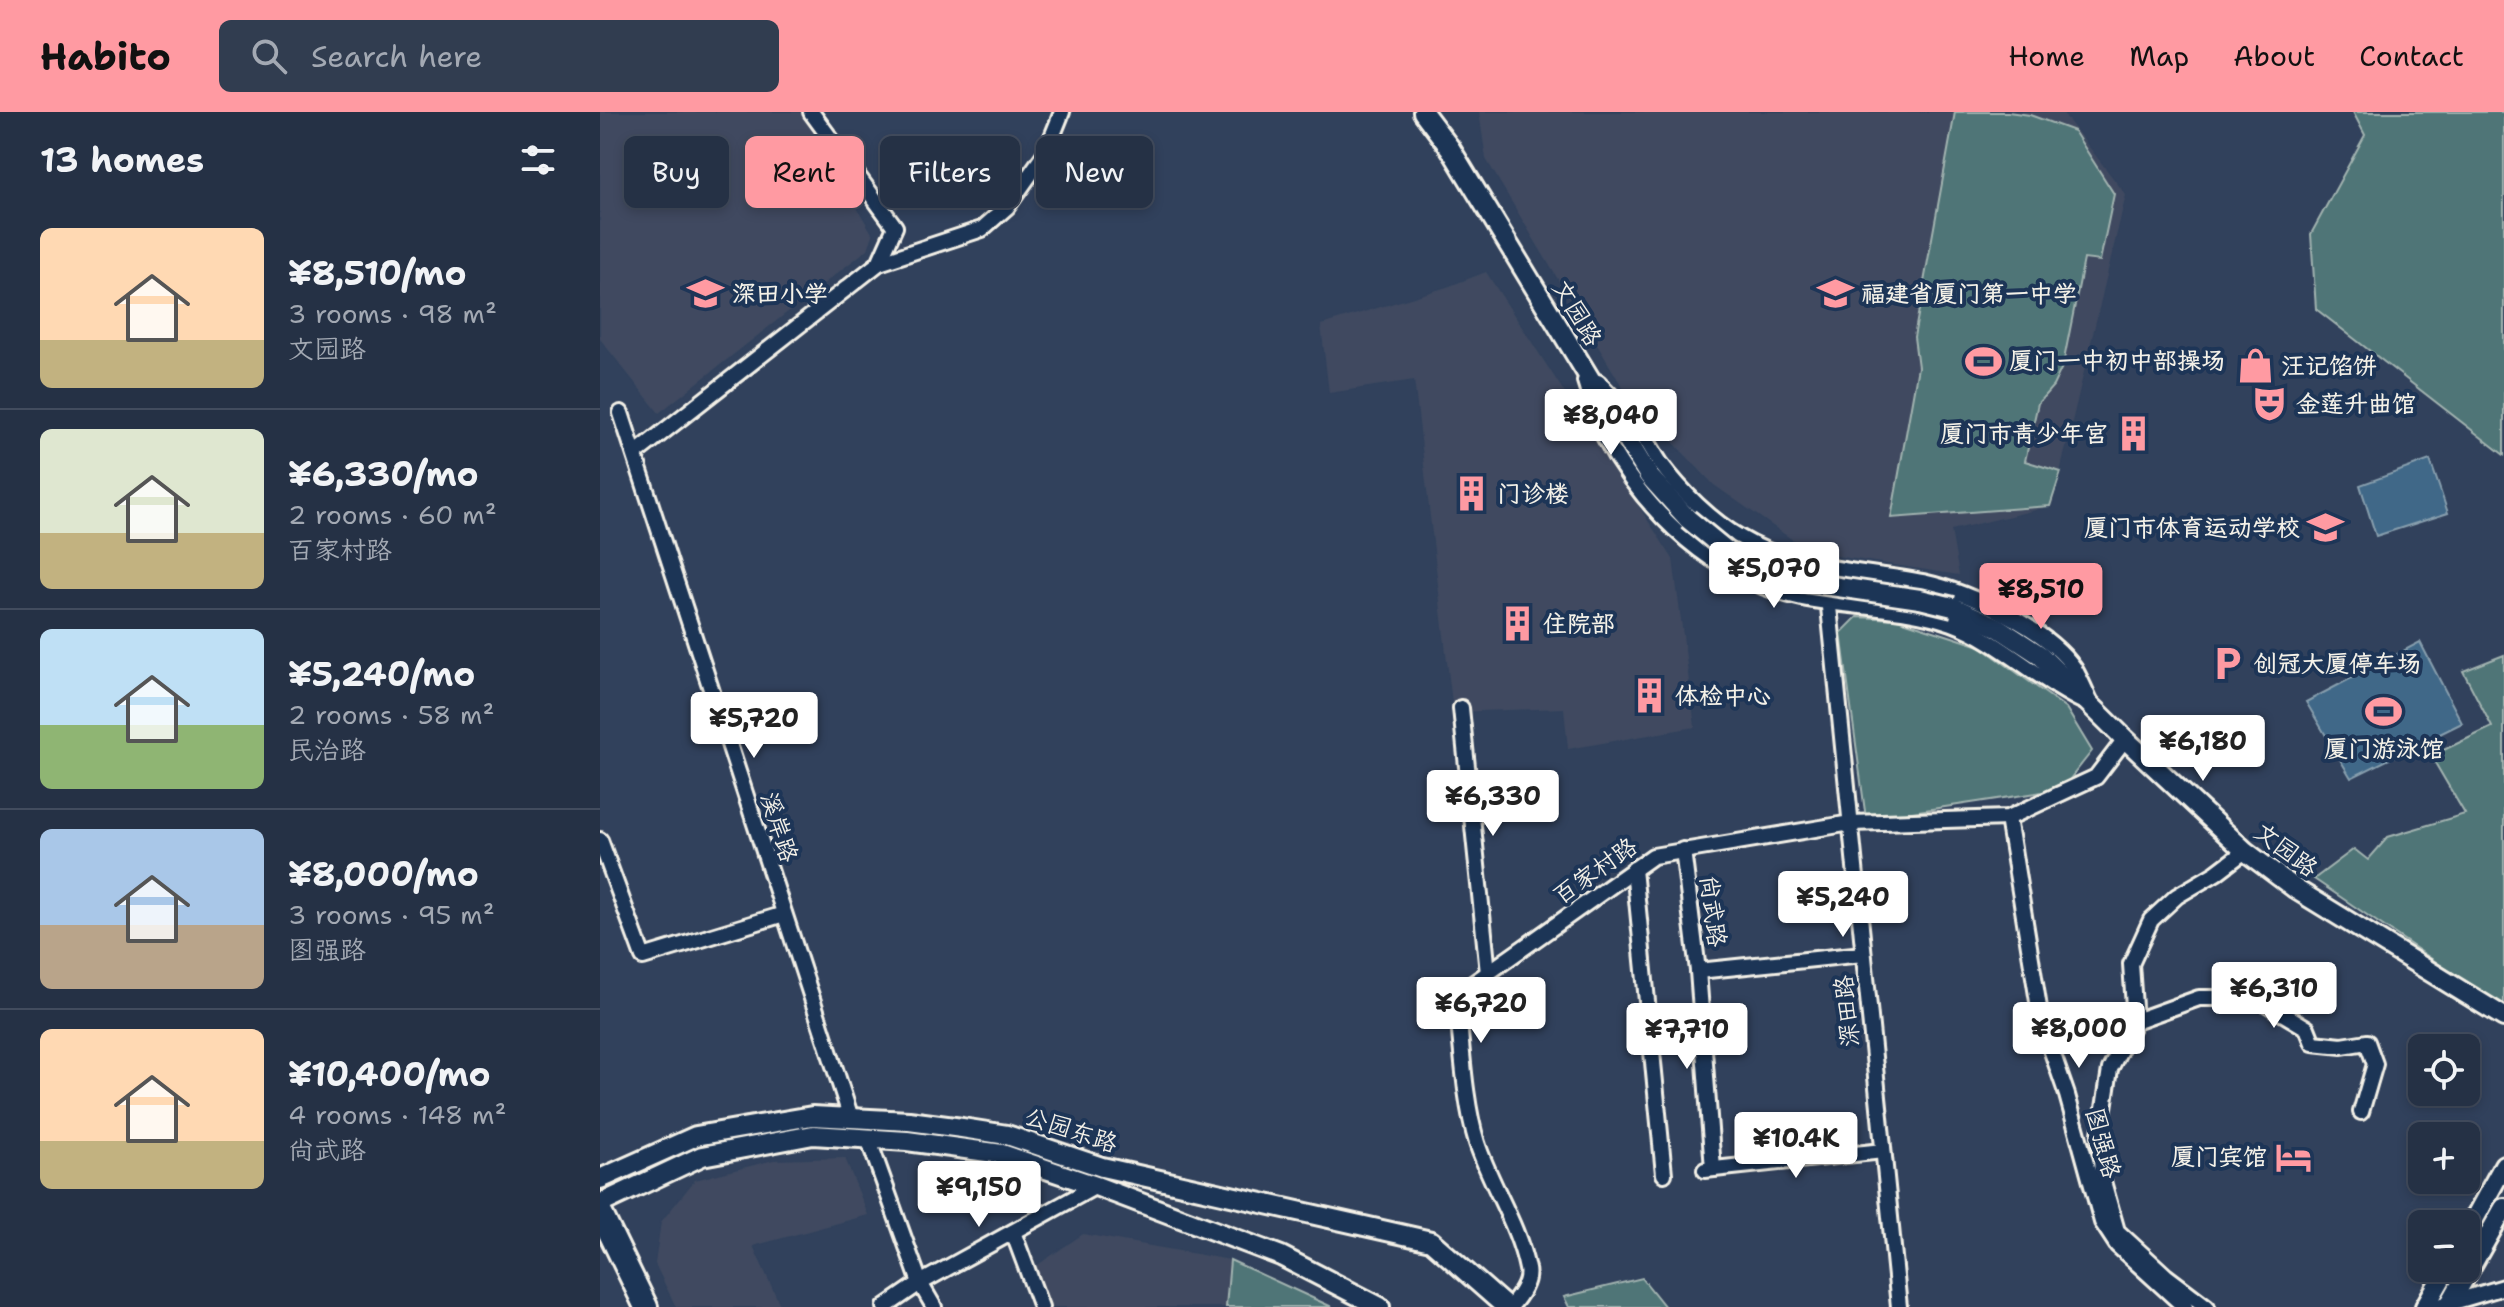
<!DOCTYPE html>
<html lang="en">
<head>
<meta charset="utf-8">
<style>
  body { margin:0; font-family:"Shantell Sans","LXGW WenKai TC",sans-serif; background:#313d50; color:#f1f3f6; height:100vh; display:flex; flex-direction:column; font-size:30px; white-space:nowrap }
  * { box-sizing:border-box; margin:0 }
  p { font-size:26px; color:#a3a9b3 }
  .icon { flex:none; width:44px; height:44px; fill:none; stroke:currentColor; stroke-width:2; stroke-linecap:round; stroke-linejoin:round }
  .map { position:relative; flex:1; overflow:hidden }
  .sheet { display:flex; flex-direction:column; background:#253145; width:600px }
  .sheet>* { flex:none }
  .hud { position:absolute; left:24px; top:24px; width:760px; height:72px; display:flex; gap:16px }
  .controls { position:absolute; left:1808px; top:922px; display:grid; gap:16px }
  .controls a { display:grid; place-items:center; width:72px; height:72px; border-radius:12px; background:#253145; box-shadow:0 4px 12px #0003,0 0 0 2px #424c5e; font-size:40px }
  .price { position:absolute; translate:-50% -68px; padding:0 18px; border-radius:8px; background:#fff; color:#222; font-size:26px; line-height:52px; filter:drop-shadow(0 2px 4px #0008) }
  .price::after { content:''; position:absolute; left:50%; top:48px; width:24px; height:18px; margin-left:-12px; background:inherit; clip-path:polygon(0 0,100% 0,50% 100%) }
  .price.current { background:#ff9aa2; color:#111 }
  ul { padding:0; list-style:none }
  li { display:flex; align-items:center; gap:24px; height:200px; padding:0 40px }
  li+li { border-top:2px solid #424c5e }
  li span { display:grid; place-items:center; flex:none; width:224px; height:160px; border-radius:12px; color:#555 }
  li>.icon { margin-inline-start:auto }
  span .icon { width:96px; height:96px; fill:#fffc; stroke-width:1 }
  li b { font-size:34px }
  h2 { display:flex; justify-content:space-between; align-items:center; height:96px; padding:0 40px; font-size:34px }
  .tag { padding:0 28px; border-radius:12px; background:#253145; box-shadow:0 4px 12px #0003,0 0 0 2px #424c5e; font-size:28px; line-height:72px }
  .tag.current { background:#ff9aa2; color:#111 }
  header { display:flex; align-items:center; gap:48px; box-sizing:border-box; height:112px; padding:0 40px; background:#ff9aa2; color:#111 }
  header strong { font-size:38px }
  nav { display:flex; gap:44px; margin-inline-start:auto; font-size:28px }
  .search { width:560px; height:72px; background:#313d50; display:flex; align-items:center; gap:20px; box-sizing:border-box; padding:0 28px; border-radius:12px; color:#a3a9b3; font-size:30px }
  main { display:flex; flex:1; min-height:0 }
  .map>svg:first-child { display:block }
</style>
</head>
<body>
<header>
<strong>Habito</strong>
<div class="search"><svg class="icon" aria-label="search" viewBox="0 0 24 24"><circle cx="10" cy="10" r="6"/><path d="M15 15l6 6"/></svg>Search here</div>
<nav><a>Home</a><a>Map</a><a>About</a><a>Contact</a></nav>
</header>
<main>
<section class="sheet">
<h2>13 homes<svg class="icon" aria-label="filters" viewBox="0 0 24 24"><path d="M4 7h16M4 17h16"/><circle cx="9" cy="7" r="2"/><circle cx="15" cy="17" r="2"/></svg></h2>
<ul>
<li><span style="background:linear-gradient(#ffd9b3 70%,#c2b280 0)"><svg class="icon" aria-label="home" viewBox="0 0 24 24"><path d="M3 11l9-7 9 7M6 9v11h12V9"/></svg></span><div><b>¥8,510/mo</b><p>3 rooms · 98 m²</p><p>文园路</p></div></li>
<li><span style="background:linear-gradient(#dfe7d0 65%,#c2b280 0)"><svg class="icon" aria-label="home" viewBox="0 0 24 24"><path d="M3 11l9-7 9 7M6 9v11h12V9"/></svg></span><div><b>¥6,330/mo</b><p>2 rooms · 60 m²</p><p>百家村路</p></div></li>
<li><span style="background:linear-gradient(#bfe0f5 60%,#8fb573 0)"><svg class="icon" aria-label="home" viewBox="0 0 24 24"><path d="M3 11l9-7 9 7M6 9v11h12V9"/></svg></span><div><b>¥5,240/mo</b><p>2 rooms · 58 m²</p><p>民治路</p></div></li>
<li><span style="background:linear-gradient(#a9c7e8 60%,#b9a48a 0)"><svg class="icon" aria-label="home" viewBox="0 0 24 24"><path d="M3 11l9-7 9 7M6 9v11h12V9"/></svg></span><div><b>¥8,000/mo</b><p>3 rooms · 95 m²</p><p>图强路</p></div></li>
<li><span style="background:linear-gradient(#ffd9b3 70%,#c2b280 0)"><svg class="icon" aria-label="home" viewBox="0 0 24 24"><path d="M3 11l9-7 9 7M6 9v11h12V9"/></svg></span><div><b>¥10,400/mo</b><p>4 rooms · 148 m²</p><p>尚武路</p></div></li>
</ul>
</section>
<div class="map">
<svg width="1904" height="1195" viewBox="0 0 1904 1195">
  <rect width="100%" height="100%" fill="#31415c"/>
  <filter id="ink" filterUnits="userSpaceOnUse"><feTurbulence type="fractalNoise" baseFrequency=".0125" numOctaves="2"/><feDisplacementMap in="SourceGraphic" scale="16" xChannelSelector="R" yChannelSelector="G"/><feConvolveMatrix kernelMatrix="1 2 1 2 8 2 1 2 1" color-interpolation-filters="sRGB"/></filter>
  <g filter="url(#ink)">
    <!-- built -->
    <g fill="#3f4a60">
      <polygon points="0,0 201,0 273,123 268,137 59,301 0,227"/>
      <polygon points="879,0 1462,0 1526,83 1452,394 1351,418 1359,463 1210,440 1114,373 1026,281 886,47"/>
      <polygon points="886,160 1073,447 1095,615 968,637 964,596 853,600 814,268 729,281 721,213 847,175"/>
      <polygon points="245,1046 268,1103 153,1134 181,1195 76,1195 55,1152 61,1110 95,1068 174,1048"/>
      <polygon points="483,1122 630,1148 626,1195 451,1195 436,1154"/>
    </g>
    <!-- green -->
    <g fill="#4f7577" stroke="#a2b3b0" stroke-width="2">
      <polygon points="1355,0 1408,0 1430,3 1474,19 1514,82 1500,149 1484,147 1463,253 1453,274 1438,291 1425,349 1461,360 1450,394 1291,406 1318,255 1314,225"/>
      <polygon points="1753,0 1904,0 1904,343 1716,197 1711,122 1765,23"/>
      <polygon points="1257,505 1297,507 1380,534 1466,596 1492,639 1462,677 1266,707 1241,521"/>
      <polygon points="1904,543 1904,896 1714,767 1754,737 1768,748 1788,725 1865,702 1831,644 1892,615 1863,559"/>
      <polygon points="630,1148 732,1195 626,1195"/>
      <polygon points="1042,1166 1065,1195 969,1195 964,1185"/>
    </g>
    <!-- water -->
    <g fill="#406888" stroke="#889fae" stroke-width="2">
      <polygon points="1830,348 1848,401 1776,424 1760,373"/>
      <polygon points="1820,530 1862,611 1751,666 1706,590"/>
    </g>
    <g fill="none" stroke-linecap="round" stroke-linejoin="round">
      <defs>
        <g id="street">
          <polyline points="211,0 295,115 279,151"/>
          <path d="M985,269C991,288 996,309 1005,326C1047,403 1115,467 1202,486C1251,496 1304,494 1352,511C1401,529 1436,567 1482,589"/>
          <path d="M998,270C1009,282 1021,293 1031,306C1043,319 1051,337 1061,352C1081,379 1111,409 1141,426C1197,459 1261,458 1323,470C1368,480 1447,516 1474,556C1480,566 1485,578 1490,589"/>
          <polyline points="21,301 251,1006"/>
          <polyline points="35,342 279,151 382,117 407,95 446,40 462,0"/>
          <polyline points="1225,455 1299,1195"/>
          <polyline points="861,596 888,861"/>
          <polyline points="1408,706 1441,908 1467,983 1502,1110 1517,1133 1585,1195"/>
          <polyline points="0,728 43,845 184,802"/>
          <polyline points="1083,738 1098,859 1113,1057"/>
          <polyline points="1034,757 1064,1062"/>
          <polyline points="1098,859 1263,842"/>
          <polyline points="1535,909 1599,886 1657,886 1707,916 1713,931 1742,934 1767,930 1775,952 1761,1000"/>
          <polyline points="268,1026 320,1171 334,1195"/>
          <polyline points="1105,1058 1283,1039"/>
          <polyline points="413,1120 441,1195"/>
          <polyline points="285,1195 320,1171 496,1074"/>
          <path d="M910,1195C918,1186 930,1170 927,1157C918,1112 891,1074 877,1031C864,989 862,934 857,890L871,873L1053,744L1251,711L1408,706L1496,665L1525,627"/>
          <polyline points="1607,1195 1566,1164 1517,1119 1502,1066 1500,1022 1510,957 1535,909 1531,852 1551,808 1577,784 1616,761 1645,739"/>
          <polyline points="1836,1195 1904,1175"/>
        </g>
        <g id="secondary">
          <polyline points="823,0 850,36 1049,364 1088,407"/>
          <polyline points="1353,495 1397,515 1440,543 1525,627 1645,739 1697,778 1904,905"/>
          <polyline points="0,1067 96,1024 212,1004 309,1009 362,1016 407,1023 502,1055 831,1129 906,1195"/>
          <polyline points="0,1092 102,1044 213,1023 307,1029 402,1042 496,1074 681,1144 780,1195"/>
          <polyline points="1866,1122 1904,1053"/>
          <polyline points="1825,1195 1847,1156"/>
          <polyline points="1848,1195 1904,1096"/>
        </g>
        <polyline id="primary" points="0,1100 46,1195"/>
      </defs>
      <!-- street casing -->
      <use href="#street" stroke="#f4f1e8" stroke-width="20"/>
      <!-- secondary casing -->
      <use href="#secondary" stroke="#f4f1e8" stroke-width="24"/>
      <!-- primary casing -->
      <use href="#primary" stroke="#f4f1e8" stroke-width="28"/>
      <!-- street -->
      <use href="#street" stroke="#1d3557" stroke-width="14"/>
      <!-- secondary -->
      <use href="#secondary" stroke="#1d3557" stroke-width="18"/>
      <!-- primary -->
      <use href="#primary" stroke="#1d3557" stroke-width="22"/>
      <defs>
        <polyline id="secondary-bridge" points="1088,407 1127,439 1165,459 1204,470 1320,487 1353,495"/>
      </defs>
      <!-- secondary-bridge casing -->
      <use href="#secondary-bridge" stroke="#f4f1e8" stroke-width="24" stroke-linecap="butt"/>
      <!-- secondary-bridge -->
      <use href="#secondary-bridge" stroke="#1d3557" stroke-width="18"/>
    </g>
  </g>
  <!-- icons -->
  <defs>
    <symbol id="school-bare" viewBox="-9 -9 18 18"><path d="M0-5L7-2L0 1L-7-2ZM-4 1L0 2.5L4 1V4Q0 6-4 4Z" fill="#ff9aa2" stroke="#1d3557" stroke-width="2.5" paint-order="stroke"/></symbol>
    <symbol id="stadium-bare" viewBox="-9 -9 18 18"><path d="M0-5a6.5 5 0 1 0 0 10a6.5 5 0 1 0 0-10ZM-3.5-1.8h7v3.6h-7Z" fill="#ff9aa2" stroke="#1d3557" stroke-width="2.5" paint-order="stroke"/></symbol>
    <symbol id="shop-bare" viewBox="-9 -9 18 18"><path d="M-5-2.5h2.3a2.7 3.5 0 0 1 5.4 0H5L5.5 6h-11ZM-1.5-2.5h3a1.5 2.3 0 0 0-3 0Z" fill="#ff9aa2" stroke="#1d3557" stroke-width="2.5" paint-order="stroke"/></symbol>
    <symbol id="theatre-bare" viewBox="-9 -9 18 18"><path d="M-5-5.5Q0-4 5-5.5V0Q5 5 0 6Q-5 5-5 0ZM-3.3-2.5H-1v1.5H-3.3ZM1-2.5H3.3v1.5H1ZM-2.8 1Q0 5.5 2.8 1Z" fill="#ff9aa2" stroke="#1d3557" stroke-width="2.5" paint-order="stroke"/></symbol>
    <symbol id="building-bare" viewBox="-9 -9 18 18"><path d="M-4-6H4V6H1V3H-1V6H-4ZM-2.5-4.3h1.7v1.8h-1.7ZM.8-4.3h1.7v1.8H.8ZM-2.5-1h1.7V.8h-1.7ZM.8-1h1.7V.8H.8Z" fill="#ff9aa2" stroke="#1d3557" stroke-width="2.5" paint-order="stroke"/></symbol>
    <symbol id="parking-bare" viewBox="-9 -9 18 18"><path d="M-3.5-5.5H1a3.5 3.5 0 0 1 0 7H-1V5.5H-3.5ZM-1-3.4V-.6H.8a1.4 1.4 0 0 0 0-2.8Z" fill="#ff9aa2" stroke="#1d3557" stroke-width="2.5" paint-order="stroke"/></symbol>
    <symbol id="hotel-bare" viewBox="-9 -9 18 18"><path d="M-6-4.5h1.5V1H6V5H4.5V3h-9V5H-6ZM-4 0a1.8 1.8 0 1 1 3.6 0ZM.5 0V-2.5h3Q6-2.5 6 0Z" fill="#ff9aa2" stroke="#1d3557" stroke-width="2.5" paint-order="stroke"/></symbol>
  </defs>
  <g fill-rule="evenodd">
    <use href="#school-bare" x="80" y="156" width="51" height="51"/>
    <use href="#school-bare" x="1210" y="156" width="51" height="51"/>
    <use href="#stadium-bare" x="1358" y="224" width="51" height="51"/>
    <use href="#shop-bare" x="1630" y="228" width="51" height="51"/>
    <use href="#theatre-bare" x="1644" y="266" width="51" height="51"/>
    <use href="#building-bare" x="1508" y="296" width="51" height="51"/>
    <use href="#building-bare" x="846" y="356" width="51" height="51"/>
    <use href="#school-bare" x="1700" y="390" width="51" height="51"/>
    <use href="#building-bare" x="892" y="486" width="51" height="51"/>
    <use href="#parking-bare" x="1602" y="526" width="51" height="51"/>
    <use href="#building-bare" x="1024" y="558" width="51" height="51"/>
    <use href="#stadium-bare" x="1758" y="574" width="51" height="51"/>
    <use href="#hotel-bare" x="1668" y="1020" width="51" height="51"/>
  </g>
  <g text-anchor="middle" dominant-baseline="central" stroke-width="8" stroke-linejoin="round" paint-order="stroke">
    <!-- poi labels -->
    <g font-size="24" font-weight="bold" fill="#f4f1e8" stroke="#1d3557" text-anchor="start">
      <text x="132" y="182">深田小学</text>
      <text x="1261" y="182">福建省厦门第一中学</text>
      <text x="1409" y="249">厦门一中初中部操场</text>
      <text x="1681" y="254">汪记馅饼</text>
      <text x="1696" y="292">金莲升曲馆</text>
      <text x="1508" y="322" text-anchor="end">厦门市青少年宫</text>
      <text x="897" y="382">门诊楼</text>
      <text x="1700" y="416" text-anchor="end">厦门市体育运动学校</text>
      <text x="943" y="512">住院部</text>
      <text x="1653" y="552">创冠大厦停车场</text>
      <text x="1075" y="584">体检中心</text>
      <text x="1784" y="637" text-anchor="middle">厦门游泳馆</text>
      <text x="1667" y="1045" text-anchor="end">厦门宾馆</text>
    </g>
    <!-- street labels -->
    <g font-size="24" fill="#f4f1e8" stroke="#1d3557">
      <text transform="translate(977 201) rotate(59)">文园路</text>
      <text transform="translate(179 715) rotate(72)">溪岸路</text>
      <text transform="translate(1686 738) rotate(37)">文园路</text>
      <text transform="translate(995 759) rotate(-35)">百家村路</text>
      <text transform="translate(1113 799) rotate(83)">尚武路</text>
      <text transform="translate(1247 899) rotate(-96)">深田路</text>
      <text transform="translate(471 1018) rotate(18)">公园东路</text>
      <text transform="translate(1503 1031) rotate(75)">图强路</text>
    </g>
  </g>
</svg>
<div class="controls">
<a><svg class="icon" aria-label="locate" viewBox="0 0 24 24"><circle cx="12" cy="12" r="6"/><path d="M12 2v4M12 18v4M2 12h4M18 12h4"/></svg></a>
<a>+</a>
<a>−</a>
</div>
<b class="price" style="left:1011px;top:345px">¥8,040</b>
<b class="price" style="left:1174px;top:498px">¥5,070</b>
<b class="price current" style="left:1441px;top:519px">¥8,510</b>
<b class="price" style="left:154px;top:648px">¥5,720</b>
<b class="price" style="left:1603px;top:671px">¥6,180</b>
<b class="price" style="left:893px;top:726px">¥6,330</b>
<b class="price" style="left:1243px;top:827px">¥5,240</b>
<b class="price" style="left:1674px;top:918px">¥6,310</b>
<b class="price" style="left:881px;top:933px">¥6,720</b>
<b class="price" style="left:1479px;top:958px">¥8,000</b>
<b class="price" style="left:1087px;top:959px">¥7,710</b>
<b class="price" style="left:1196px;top:1068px">¥10.4K</b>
<b class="price" style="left:379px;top:1117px">¥9,150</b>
<div class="hud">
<a class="tag">Buy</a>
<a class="tag current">Rent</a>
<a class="tag">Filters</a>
<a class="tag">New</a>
</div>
</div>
</main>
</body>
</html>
